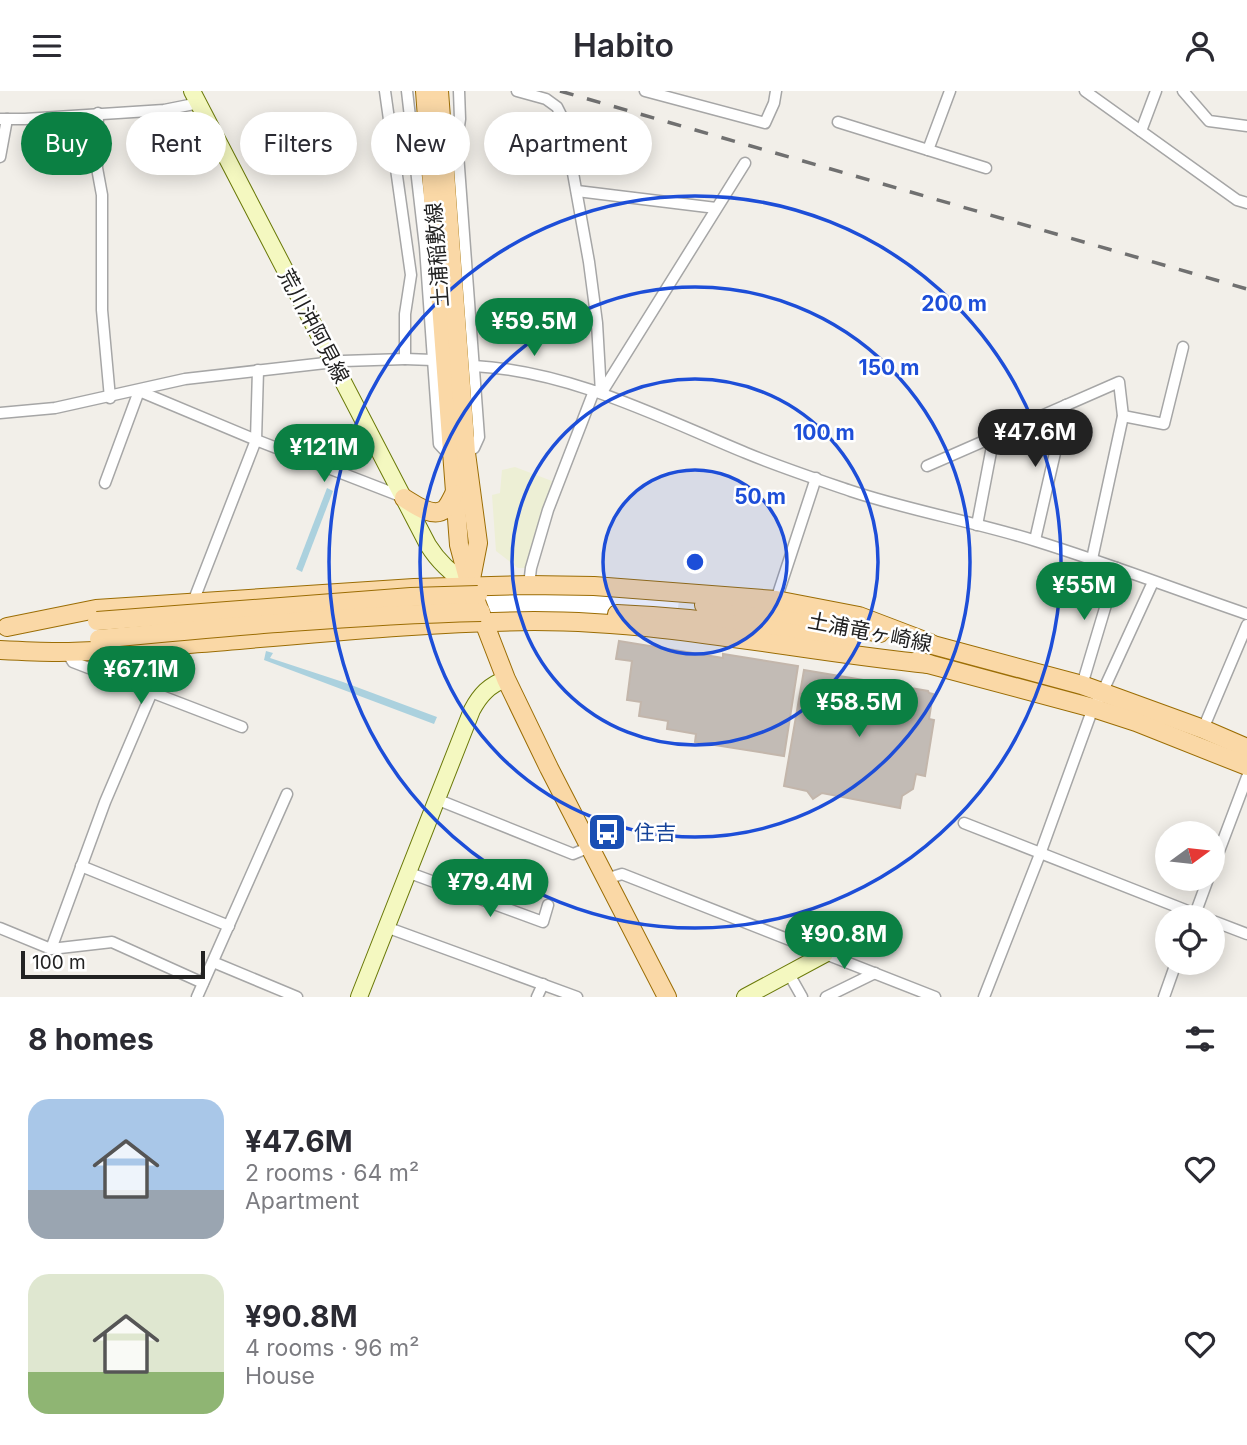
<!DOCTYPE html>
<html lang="en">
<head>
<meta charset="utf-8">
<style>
  body { margin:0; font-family:Inter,"Noto Sans JP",sans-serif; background:#f2f2f3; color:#2b2b33; height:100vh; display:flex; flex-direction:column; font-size:26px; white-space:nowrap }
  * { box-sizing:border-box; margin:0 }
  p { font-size:23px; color:#7c7c81 }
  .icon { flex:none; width:38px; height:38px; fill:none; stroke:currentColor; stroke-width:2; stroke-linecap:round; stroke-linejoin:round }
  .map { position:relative; height:906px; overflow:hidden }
  .panel { display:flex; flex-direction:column; background:#fff; flex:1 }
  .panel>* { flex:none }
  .hud { position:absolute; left:21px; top:21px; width:700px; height:63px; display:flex; gap:14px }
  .needle { width:46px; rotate:75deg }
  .fabs { position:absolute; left:1155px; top:730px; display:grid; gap:14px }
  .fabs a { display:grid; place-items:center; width:70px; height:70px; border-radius:50%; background:#fff; box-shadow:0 4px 18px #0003; font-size:35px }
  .scale { position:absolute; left:21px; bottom:18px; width:184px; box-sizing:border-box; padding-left:7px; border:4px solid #222; border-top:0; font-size:19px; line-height:24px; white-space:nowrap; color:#222; -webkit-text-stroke:5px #fff; paint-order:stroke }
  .price { position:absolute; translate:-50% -60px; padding:0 16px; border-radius:24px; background:#0b8043; color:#fff; font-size:23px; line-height:46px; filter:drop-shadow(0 2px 4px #0008) }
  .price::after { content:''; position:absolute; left:50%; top:42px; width:21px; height:16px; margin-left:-10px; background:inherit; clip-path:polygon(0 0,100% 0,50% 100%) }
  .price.selected { background:#222; color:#fff }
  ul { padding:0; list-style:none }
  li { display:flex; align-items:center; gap:21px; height:175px; padding:0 28px }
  li span { display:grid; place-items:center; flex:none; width:196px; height:140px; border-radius:21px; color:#555 }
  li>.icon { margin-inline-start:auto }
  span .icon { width:84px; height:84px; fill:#fffc; stroke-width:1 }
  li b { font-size:30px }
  h2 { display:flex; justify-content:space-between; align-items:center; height:84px; padding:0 28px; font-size:30px }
  .tag { padding:0 24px; border-radius:32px; background:#fff; box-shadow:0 4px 18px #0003; font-size:24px; line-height:63px }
  .tag.selected { background:#0b8043; color:#fff }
  header { display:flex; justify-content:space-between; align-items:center; height:91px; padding:0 28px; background:#fff; font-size:32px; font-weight:600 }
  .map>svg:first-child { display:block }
</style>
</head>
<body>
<header><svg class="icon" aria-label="menu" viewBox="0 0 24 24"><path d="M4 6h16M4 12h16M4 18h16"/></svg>Habito<svg class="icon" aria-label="person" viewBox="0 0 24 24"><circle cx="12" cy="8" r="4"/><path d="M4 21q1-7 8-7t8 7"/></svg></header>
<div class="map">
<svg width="1247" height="906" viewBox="0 0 1247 906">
  <rect width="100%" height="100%" fill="#f2efe9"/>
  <!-- farmland -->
  <polygon fill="#edefd5" points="515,376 552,390 525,477 518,477 496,460 492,404 500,402 502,379"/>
  <!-- water -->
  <g fill="#abd1de">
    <polygon points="327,397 333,400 302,481 296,478"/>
    <polygon points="266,560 273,562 270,567 343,591 437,626 434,633 264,569"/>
  </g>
  <!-- pier -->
  <polygon fill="#fff" points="449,498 680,504 675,535 646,531 99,555 96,523"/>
  <!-- building -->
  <g fill="#c2bbb5" stroke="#c3b6ab" stroke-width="2">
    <polygon points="619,550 723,567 723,563 798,575 784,665 695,651 696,643 667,638 668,630 639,625 641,611 627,609 632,570 616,568"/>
    <polygon points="804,579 928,600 929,602 933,603 929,628 934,629 925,685 916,683 913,698 902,705 900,717 822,702 813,708 807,700 784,695"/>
  </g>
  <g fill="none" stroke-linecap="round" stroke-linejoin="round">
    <defs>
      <g id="street">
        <polyline points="407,0 425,156 439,353 452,367"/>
        <polyline points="459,0 460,28 457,49 479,346 474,357 466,362"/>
        <polyline points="517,0 546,8 557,16 561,24 572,72 573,82 589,171 597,232 601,302"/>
        <polyline points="645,0 765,32 774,12 776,0"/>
        <polyline points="1085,0 1237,109 1247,112"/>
        <polyline points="1183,0 1209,30 1247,35"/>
        <polyline points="98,22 97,77 102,104 102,219 110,307"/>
        <polyline points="0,28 25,28 164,19 199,12"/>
        <polyline points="838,31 986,77"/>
        <polyline points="1141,40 1156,0"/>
        <polyline points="928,59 950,0"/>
        <polyline points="0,66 7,28"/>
        <polyline points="577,100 716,117"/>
        <polyline points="405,268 433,269"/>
        <path d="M474,275C570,280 659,326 746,362C780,376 816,388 851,400C911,420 976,431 1036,450C1107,472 1177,499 1247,523"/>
        <polyline points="139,300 256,349 403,406"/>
        <polyline points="602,301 745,72"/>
        <polyline points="0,322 55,317 185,288 343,270 405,268 405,223 411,184 385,0"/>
        <polyline points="1123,325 1164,333 1183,256"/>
        <polyline points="927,375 1119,291 1123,325 1092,468"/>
        <polyline points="105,392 139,300"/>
        <polyline points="977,434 994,345"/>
        <polyline points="1035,449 1066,314"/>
        <polyline points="529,494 531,477 548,419 594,300"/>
        <polyline points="776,509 816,387"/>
        <polyline points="193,511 256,349 258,279"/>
        <polyline points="66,560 73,571 242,636"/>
        <polyline points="1082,594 1117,477"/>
        <polyline points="1203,638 1247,534"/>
        <polyline points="436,708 573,763 590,756"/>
        <polyline points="964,732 1203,826"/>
        <polyline points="81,775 229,835"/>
        <polyline points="1213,776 1247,686"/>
        <polyline points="407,781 543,831 548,814"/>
        <polyline points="606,788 622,783 935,906"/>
        <polyline points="1194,826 1208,788"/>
        <polyline points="1213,830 1247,843"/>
        <polyline points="386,836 577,906"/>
        <polyline points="0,837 51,858 112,851 203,892"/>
        <polyline points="51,858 105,711 172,554"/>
        <polyline points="213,871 297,906"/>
        <polyline points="789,883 802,906"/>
        <polyline points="197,906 287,703"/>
        <polyline points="537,906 543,893"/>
        <polyline points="826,906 875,882"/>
        <polyline points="984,906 1040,763 1093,617 1103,600 1153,491"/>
        <polyline points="1164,906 1176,872"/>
      </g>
      <g id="secondary">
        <path d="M192,0L428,454C439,472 453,484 470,495"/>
        <path d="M359,906L472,619C480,604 489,594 506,588"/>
        <polyline points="745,906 825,863"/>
      </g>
      <g id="primary">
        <polyline points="425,0 459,454 470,495 506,588 549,677 667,906"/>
        <polyline points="439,0 466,362 478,452 471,488"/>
        <path d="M404,407C414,413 433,428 445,418C449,414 452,407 454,403"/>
        <polyline points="704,514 789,525 880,542"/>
        <path d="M617,523C695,526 773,537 849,553"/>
        <polyline points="7,536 96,518 414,497 529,494 594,495 776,509 859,525 930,552"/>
        <polyline points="918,550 1082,594 1203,638 1247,657"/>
        <path d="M0,559C19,560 39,561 58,561C106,561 154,556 201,552C312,543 423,531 534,530C667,530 798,560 929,573"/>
        <polyline points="917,570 1093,617 1136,631 1247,675"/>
      </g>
    </defs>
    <!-- street casing -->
    <use href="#street" stroke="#a6a6a6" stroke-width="13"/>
    <!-- secondary casing -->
    <use href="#secondary" stroke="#6a7908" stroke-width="18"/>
    <!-- primary casing -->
    <use href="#primary" stroke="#9b6d04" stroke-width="20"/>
    <!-- street -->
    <use href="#street" stroke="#fff" stroke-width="10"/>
    <!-- secondary -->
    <use href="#secondary" stroke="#f4f8c0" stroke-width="16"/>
    <!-- primary -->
    <use href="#primary" stroke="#fad8a6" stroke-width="18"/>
    <!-- rail -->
    <polyline stroke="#707070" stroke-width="3.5" stroke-dasharray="14 14" stroke-linecap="butt" points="560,0 1247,198"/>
    <defs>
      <g id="primary-bridge">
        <polyline points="97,530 411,506 478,504"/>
        <path d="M99,548C226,536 353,524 481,521"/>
      </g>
    </defs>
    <!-- primary-bridge casing -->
    <use href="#primary-bridge" stroke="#9b6d04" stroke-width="20" stroke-linecap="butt"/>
    <!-- primary-bridge -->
    <use href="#primary-bridge" stroke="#fad8a6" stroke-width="18"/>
  </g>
  <!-- distance rings -->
  <circle cx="695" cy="471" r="92" fill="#1d4ed8" fill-opacity=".12"/>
  <g fill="none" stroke="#1d4ed8" stroke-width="3.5">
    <circle cx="695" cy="471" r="92"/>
    <circle cx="695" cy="471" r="183"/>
    <circle cx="695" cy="471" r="275"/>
    <circle cx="695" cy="471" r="366"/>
  </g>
  <!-- icons -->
  <defs>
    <symbol id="bus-square" viewBox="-11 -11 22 22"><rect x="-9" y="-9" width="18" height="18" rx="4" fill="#1a4fb4" stroke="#fff"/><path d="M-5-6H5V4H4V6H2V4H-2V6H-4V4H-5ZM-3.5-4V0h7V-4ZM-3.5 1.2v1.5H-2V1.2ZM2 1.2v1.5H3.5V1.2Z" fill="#fff"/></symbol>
  </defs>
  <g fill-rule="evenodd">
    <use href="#bus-square" x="585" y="719" width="44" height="44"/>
  </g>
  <g text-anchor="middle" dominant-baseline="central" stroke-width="5" stroke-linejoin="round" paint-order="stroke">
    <!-- street labels -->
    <g font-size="21" fill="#222" stroke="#fff">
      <text transform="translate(437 164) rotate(-94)">土浦稲敷線</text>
      <text transform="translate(314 235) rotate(62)">荒川沖阿見線</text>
      <text transform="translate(870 541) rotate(11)">土浦竜ヶ崎線</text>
    </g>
    <!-- transit labels -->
    <g font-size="21" fill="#164399" stroke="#fff" text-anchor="start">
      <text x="634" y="741">住吉</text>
    </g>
  </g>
  <circle cx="695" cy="471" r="10" fill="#1d4ed8" stroke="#fff" stroke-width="3.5"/>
  <g font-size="21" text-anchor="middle" font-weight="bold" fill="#1d4ed8" stroke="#fff" stroke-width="5" stroke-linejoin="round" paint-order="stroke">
    <text x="954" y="220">200 m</text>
    <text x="889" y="284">150 m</text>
    <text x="824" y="349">100 m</text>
    <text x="760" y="413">50 m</text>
  </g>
</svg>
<div class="fabs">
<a><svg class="needle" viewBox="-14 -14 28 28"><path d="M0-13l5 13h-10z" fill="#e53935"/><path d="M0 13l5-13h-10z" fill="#7c7c81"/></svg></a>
<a><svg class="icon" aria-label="locate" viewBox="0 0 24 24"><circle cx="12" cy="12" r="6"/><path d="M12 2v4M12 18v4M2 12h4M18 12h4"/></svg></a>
</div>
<div class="scale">100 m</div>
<b class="price" style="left:534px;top:267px">¥59.5M</b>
<b class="price selected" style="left:1035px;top:378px">¥47.6M</b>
<b class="price" style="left:324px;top:393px">¥121M</b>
<b class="price" style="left:1084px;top:531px">¥55M</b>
<b class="price" style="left:141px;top:615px">¥67.1M</b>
<b class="price" style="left:859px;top:648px">¥58.5M</b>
<b class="price" style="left:490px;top:828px">¥79.4M</b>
<b class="price" style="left:844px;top:880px">¥90.8M</b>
<div class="hud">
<a class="tag selected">Buy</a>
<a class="tag">Rent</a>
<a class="tag">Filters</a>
<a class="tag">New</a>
<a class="tag">Apartment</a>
</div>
</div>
<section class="panel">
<h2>8 homes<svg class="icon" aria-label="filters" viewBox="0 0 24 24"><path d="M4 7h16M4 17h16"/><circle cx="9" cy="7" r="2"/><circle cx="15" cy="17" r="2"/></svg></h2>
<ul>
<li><span style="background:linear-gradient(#a9c7e8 65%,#9aa5b1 0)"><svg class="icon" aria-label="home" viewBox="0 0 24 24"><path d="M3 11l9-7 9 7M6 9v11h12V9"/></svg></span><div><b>¥47.6M</b><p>2 rooms · 64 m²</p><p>Apartment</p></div><svg class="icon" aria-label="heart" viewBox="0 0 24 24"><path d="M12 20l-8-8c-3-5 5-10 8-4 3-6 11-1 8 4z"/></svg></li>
<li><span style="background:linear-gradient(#dfe7d0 70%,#8fb573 0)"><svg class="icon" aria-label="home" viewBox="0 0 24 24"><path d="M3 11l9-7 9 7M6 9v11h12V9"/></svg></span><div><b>¥90.8M</b><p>4 rooms · 96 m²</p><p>House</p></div><svg class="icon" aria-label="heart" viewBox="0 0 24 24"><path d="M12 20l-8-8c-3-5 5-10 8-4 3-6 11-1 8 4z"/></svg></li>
</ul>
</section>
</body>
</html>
